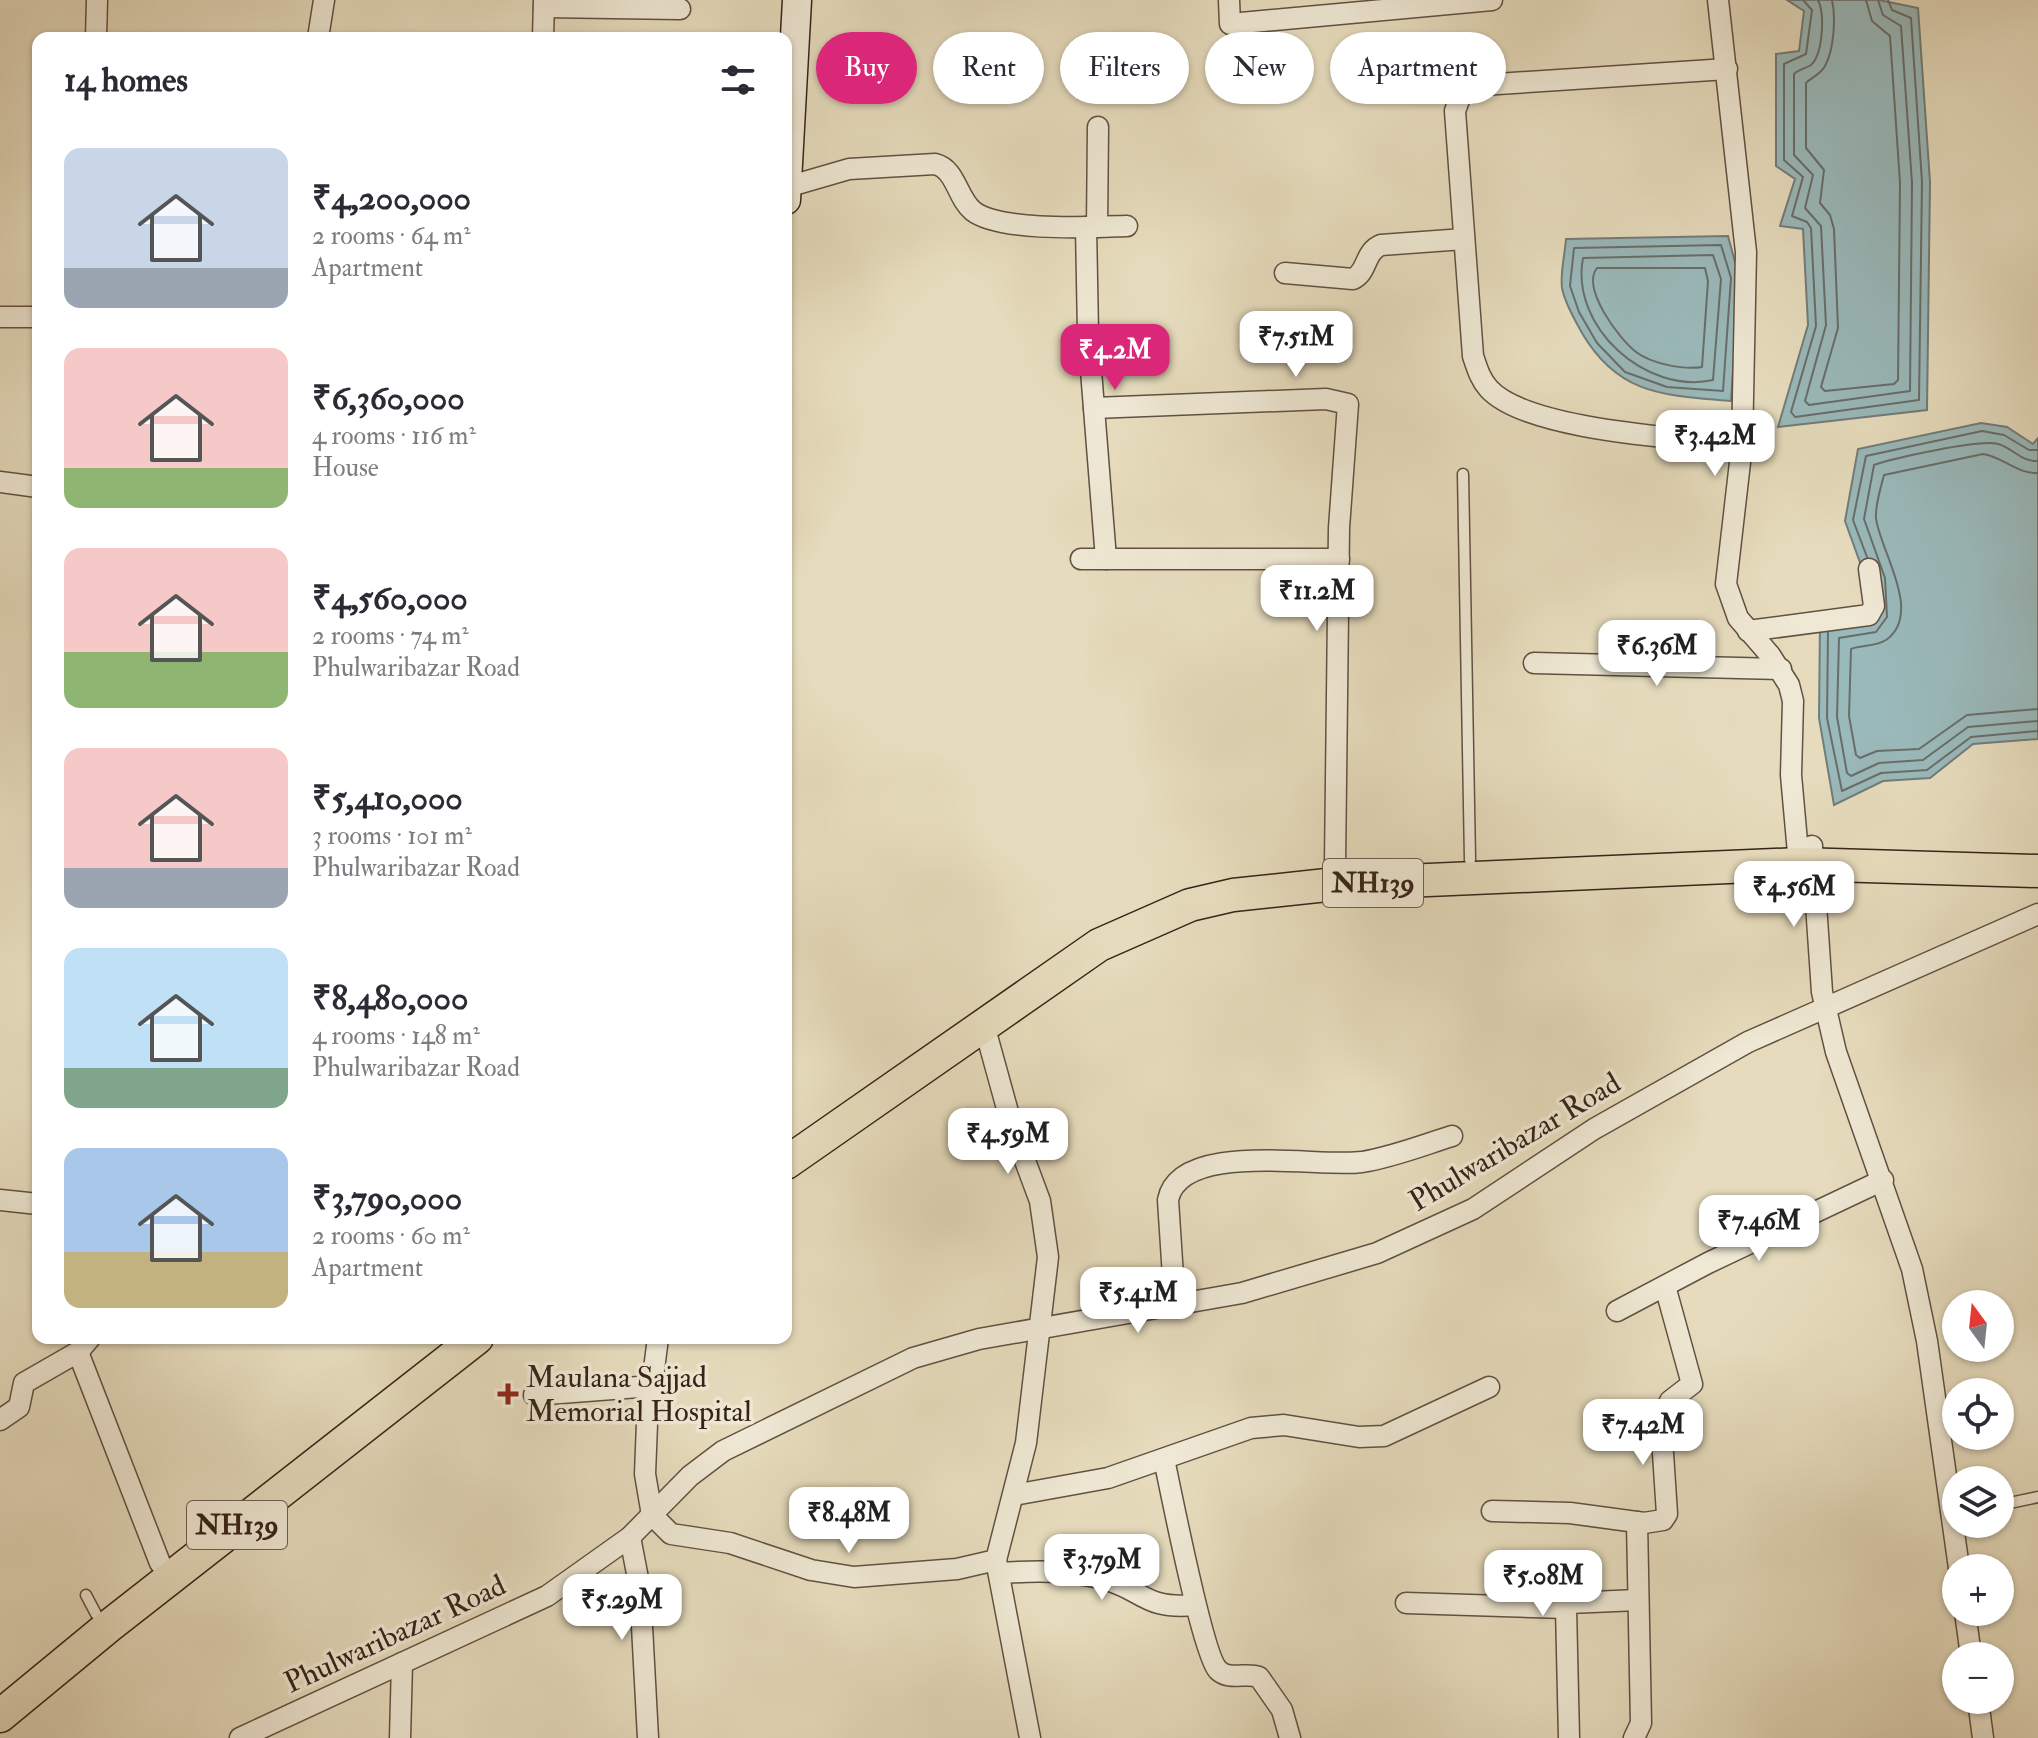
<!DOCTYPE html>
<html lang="en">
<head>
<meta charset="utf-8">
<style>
  body { margin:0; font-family:"IM FELL Double Pica",serif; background:#f7f7f7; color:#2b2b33; height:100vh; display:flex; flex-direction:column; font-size:30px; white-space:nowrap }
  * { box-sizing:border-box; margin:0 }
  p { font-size:26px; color:#7c7c81 }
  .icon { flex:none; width:44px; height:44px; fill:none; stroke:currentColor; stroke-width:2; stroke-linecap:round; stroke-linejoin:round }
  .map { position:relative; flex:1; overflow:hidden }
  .drawer { position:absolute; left:32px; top:32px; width:760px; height:1312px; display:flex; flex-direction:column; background:#fff; border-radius:16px; box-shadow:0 2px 6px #0004 }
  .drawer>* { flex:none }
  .guide { position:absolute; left:816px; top:32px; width:760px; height:72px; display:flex; gap:16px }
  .needle { width:52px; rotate:345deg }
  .buttons { position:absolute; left:1942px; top:1290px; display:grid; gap:16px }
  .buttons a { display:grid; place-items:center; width:72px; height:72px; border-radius:50%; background:#fff; box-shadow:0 2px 6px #0004; font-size:40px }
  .price { position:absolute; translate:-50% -68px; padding:0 18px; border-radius:16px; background:#fff; color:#222; font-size:26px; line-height:52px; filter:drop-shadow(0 2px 4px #0008) }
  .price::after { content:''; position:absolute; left:50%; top:48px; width:24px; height:18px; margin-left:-12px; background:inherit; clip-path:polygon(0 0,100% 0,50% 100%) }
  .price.active { background:#db2777; color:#fff }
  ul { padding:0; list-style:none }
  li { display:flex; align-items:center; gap:24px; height:200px; padding:0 32px }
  li span { display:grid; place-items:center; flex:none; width:224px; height:160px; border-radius:16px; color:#555 }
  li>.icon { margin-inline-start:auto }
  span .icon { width:96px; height:96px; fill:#fffc; stroke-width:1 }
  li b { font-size:34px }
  h2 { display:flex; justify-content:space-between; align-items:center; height:96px; padding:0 32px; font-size:34px }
  .pill { padding:0 28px; border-radius:36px; background:#fff; box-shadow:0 2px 6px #0004; font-size:28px; line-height:72px }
  .pill.active { background:#db2777; color:#fff }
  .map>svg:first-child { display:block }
</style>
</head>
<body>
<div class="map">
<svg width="2038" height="1738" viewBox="0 0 2038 1738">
  <rect width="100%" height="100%" fill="#e6dcbd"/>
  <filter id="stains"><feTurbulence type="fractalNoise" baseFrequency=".0025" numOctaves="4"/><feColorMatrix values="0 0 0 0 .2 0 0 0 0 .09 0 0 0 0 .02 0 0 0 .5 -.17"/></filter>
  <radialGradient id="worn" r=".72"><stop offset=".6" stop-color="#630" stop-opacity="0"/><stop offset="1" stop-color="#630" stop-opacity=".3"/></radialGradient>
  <!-- water -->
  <g fill="#9ab9ba" stroke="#727d7a" stroke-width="2">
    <polygon points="1787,0 1879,0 1918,8 1930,182 1927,410 1778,427 1808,325 1803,229 1780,226 1795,179 1776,166 1776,54 1799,51 1804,11"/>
    <path d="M1728,236L1739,277L1731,401C1665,395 1619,396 1582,333C1575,320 1565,304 1562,288C1560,273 1565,254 1566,239Z"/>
    <polygon points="1981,423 2007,427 2033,444 2038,438 2038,739 1973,744 1930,778 1883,781 1834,805 1819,718 1820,621 1869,615 1867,582 1845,521 1858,449"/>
  </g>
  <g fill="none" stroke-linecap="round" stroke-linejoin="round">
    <!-- shore -->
    <g stroke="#686e6a" stroke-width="2">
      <polyline points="1803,0 1812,10 1806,54 1784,64 1784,160 1803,177 1792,216 1807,222 1811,228 1816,326 1791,412 1795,417 1919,400 1922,182 1911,18 1892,10 1888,0"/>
      <path d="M1818,0C1825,14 1823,54 1811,65C1805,69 1799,69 1794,74V155L1813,175L1805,208L1821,226L1826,325L1805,401L1809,405L1910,391L1912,183L1901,26L1883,15L1878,0"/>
      <path d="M1832,0C1836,17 1834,50 1825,66C1821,74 1812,77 1806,83V148L1824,170L1820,203L1830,215L1834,229L1838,328L1821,387L1825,391L1894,384L1898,380L1900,183L1890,36L1872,21L1866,0"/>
      <polygon points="1721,245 1731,278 1723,391 1667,387 1625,372 1597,343 1579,312 1570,286 1574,248"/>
      <path d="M1713,255L1721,279L1713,380C1646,395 1570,327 1583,258Z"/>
      <path d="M1597,268H1705L1708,281L1702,367C1684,370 1652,364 1636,352C1619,339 1581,288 1597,268Z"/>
      <path d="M2038,461C2021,462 2013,448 1998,444C1980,439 1894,458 1874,465L1864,519L1885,578L1887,617L1876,632L1839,638L1837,717L1847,773L1851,776L1879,763L1923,760L1968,727L2038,721"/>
      <path d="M2038,473C2017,474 2003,457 1983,454L1884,475C1881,487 1875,505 1876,518C1879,549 1924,613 1886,640C1875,647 1861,645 1851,649L1849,716L1856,755L1860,758L1877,751L1919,749L1967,715L2038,709"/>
      <polyline points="1867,557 1853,520 1866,456 1982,431 2004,435 2029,450 2038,450"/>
      <polyline points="1828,632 1827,718 1842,791 1881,773 1927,770 1971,737 2038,731"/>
    </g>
    <defs>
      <g id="service">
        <polyline points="1463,474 1470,860"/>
        <polyline points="2000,1505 2038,1497"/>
        <polyline points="86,1595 96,1614"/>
      </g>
      <g id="minor">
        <polyline points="1229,0 1230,24 1492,0"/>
        <polyline points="1718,0 1746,252 1742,445 1726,584 1738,618 1770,655 1789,685 1793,701 1791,775 1799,864"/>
        <polyline points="544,7 680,9"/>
        <polyline points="96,38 97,0"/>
        <polyline points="318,38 324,0"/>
        <polyline points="543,38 544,0"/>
        <path d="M1727,69L1482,85L1462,92L1455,111L1473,356C1477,368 1480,379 1489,389C1528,431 1683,438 1742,445"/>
        <path d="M787,187L849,169L935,164C956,169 957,198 973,211C1000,232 1092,227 1127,226"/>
        <polyline points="1086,227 1088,333 1106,559"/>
        <polyline points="1097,227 1098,127"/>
        <path d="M1285,273L1353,279C1368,272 1364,252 1381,245L1464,239"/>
        <polyline points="0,317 38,317"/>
        <polyline points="1094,408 1326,399 1348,404 1339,528 1335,864"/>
        <polyline points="0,482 38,487"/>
        <polyline points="1081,559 1339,559"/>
        <polyline points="1748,631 1869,615 1874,606 1869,569"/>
        <polyline points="1534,663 1781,669"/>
        <polyline points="1812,846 1822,992 1836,1052 1912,1269 1927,1341 1959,1568"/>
        <polyline points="0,1200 38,1204"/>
        <path d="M1175,1307L1168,1200C1180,1140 1318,1168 1362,1162C1393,1157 1423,1145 1452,1136"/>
        <polyline points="1617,1311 1708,1263 1883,1180"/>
        <polyline points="658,1338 647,1423 645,1474 652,1515 671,1534 730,1543 811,1570 854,1577 957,1569 996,1560 1026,1443 1048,1257 1040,1201 1011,1123 984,1025"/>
        <polyline points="78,1352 160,1563"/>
        <polyline points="534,1395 652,1386"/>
        <polyline points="0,1420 19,1407 24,1383 78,1352 90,1338"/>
        <path d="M1164,1459C1171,1492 1203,1655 1218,1670C1229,1681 1246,1672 1259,1677L1282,1710L1290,1738"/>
        <polyline points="1014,1495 1108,1478 1251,1428 1284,1425 1359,1437 1384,1436 1489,1387"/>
        <polyline points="1492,1511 1570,1513 1644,1523 1663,1520 1667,1514 1661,1423 1670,1401 1692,1384 1665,1286"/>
        <polyline points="630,1537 640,1589 648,1738"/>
        <polyline points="996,1560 1030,1738"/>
        <path d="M999,1573C1032,1571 1067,1570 1100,1578C1143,1588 1142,1610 1195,1605"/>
        <polyline points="1406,1603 1566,1608"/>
        <polyline points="1965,1612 1971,1656"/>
        <polyline points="1978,1700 1983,1738"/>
        <polyline points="240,1738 547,1596 630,1537 690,1476 723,1451 913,1358 979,1339 1242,1293 1377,1253 1473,1209 1594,1129 1748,1042 2038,914"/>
        <polyline points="400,1738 402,1663"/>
        <polyline points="1569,1738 1566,1608 1569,1603 1638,1600"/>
        <polyline points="1634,1738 1641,1723 1637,1522"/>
      </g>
      <polyline id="secondary" points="786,200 797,0"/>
      <g id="trunk">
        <polyline points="786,1163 1099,945 1190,905 1233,895 1336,884 1799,864 2038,871"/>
        <polyline points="0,1716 109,1626 477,1338"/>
      </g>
    </defs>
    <!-- service casing -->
    <use href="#service" stroke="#615142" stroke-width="13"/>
    <!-- minor casing -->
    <use href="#minor" stroke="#615142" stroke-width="23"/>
    <!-- secondary casing -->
    <use href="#secondary" stroke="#352319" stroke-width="31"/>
    <!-- trunk casing -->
    <use href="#trunk" stroke="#352319" stroke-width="35"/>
    <!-- service -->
    <use href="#service" stroke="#efe8d4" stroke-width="10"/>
    <!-- minor -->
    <use href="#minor" stroke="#efe8d4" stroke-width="20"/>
    <!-- secondary -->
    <use href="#secondary" stroke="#efe8d4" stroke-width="28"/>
    <!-- trunk -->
    <use href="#trunk" stroke="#e6dcbd" stroke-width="32"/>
  </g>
  <!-- markers -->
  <path fill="#8f2418" stroke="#efe8d4" stroke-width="3" d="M504 1382h8v8h8v8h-8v8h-8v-8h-8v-8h8z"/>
  <g text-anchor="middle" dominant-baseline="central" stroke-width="7" stroke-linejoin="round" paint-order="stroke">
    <!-- shield labels -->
    <g fill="#efe8d4" stroke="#6d5e51" stroke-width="2">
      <rect x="1323" y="859" width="100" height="48" rx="6"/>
      <rect x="187" y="1501" width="100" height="48" rx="6"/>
    </g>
    <g font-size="28" font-weight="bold" fill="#352319">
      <text x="1373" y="883">NH139</text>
      <text x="237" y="1525">NH139</text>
    </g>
    <!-- street labels -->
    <g font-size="30" fill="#352319" stroke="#efe8d4">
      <text transform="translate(1515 1142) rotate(-31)">Phulwaribazar Road</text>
      <text transform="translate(395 1634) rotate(-25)">Phulwaribazar Road</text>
    </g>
    <!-- poi labels -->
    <g font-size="30" fill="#352319" stroke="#efe8d4" text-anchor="start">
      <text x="526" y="1377">Maulana Sajjad<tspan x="526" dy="34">Memorial Hospital</tspan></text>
    </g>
  </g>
  <rect width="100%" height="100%" filter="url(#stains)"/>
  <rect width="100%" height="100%" fill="url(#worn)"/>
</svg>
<div class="buttons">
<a><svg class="needle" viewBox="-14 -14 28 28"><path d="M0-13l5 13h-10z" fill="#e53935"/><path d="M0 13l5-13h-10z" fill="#7c7c81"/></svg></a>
<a><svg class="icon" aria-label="locate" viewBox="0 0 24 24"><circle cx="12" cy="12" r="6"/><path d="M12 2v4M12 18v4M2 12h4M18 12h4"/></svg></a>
<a><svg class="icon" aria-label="layers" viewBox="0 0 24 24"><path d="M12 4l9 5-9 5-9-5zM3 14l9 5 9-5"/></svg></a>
<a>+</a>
<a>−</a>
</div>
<b class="price" style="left:1296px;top:379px">₹7.51M</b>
<b class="price active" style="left:1115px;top:392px">₹4.2M</b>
<b class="price" style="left:1715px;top:478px">₹3.42M</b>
<b class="price" style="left:1317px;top:633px">₹11.2M</b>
<b class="price" style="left:1657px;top:688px">₹6.36M</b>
<b class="price" style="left:1794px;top:929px">₹4.56M</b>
<b class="price" style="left:1008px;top:1176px">₹4.59M</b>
<b class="price" style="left:1759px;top:1263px">₹7.46M</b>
<b class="price" style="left:1138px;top:1335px">₹5.41M</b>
<b class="price" style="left:1643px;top:1467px">₹7.42M</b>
<b class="price" style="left:849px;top:1555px">₹8.48M</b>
<b class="price" style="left:1102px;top:1602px">₹3.79M</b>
<b class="price" style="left:1543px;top:1618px">₹5.08M</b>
<b class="price" style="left:622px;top:1642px">₹5.29M</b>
<div class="guide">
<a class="pill active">Buy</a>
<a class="pill">Rent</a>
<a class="pill">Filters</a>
<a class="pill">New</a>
<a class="pill">Apartment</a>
</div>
<section class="drawer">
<h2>14 homes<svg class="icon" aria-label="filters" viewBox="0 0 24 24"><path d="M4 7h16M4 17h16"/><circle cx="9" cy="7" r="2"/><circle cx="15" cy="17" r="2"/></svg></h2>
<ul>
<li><span style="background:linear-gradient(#c9d6e8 75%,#9aa5b1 0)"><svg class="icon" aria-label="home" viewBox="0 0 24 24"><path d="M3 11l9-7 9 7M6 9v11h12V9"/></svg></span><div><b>₹4,200,000</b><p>2 rooms · 64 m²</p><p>Apartment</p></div></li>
<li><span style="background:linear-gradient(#f6c9c9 75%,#8fb573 0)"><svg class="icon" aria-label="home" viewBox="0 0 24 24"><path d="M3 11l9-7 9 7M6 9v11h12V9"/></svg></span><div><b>₹6,360,000</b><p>4 rooms · 116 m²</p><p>House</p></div></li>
<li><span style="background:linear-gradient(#f6c9c9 65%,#8fb573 0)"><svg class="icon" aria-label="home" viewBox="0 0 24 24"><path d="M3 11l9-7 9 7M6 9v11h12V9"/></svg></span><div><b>₹4,560,000</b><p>2 rooms · 74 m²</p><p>Phulwaribazar Road</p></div></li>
<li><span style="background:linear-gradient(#f6c9c9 75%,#9aa5b1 0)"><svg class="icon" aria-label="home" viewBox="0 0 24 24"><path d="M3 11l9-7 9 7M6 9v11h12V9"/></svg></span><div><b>₹5,410,000</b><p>3 rooms · 101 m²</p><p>Phulwaribazar Road</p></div></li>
<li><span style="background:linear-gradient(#bfe0f5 75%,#7fa58c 0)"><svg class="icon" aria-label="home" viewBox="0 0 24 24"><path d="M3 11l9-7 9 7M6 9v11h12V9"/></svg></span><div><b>₹8,480,000</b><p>4 rooms · 148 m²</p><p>Phulwaribazar Road</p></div></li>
<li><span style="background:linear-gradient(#a9c7e8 65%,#c2b280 0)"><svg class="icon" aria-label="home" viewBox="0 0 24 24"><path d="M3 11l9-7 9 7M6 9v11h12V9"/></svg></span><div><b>₹3,790,000</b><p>2 rooms · 60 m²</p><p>Apartment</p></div></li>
</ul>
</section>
</div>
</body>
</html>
